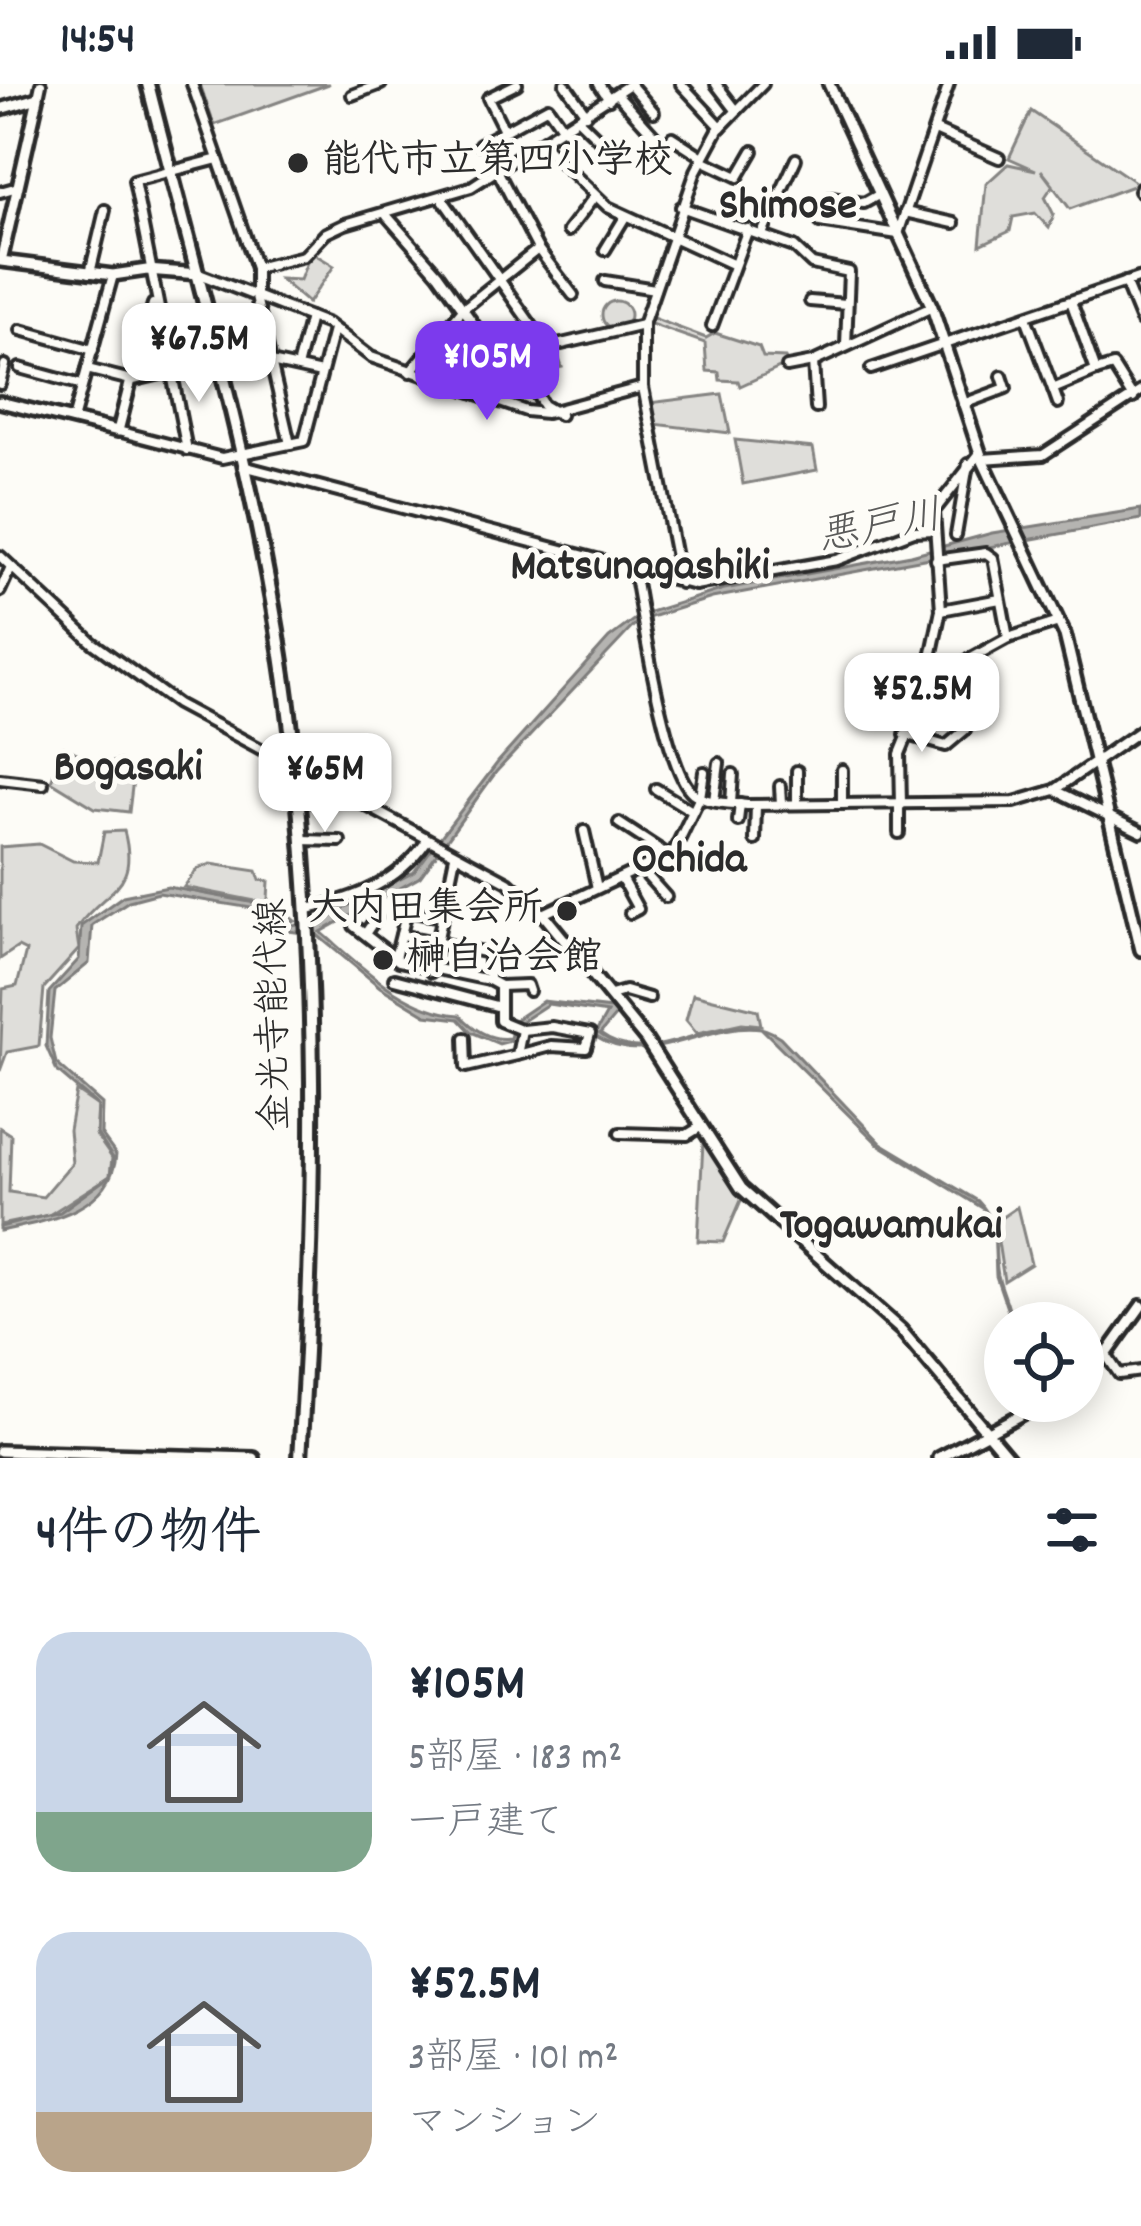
<!DOCTYPE html>
<html lang="ja">
<head>
<meta charset="utf-8">
<style>
  body { margin:0; font-family:Dekko,"Klee One",sans-serif; background:#f6f6f7; color:#1f2937; height:100vh; display:flex; flex-direction:column; font-size:45px; white-space:nowrap }
  * { box-sizing:border-box; margin:0 }
  p { font-size:39px; color:#747a83 }
  .icon { flex:none; width:66px; height:66px; fill:none; stroke:currentColor; stroke-width:2; stroke-linecap:round; stroke-linejoin:round }
  .map { position:relative; height:1374px; overflow:hidden }
  .drawer { display:flex; flex-direction:column; background:#fff; flex:1 }
  .drawer>* { flex:none }
  .fabs { position:absolute; left:984px; top:1218px; display:grid; gap:24px }
  .fabs a { display:grid; place-items:center; width:120px; height:120px; border-radius:50%; background:#fff; box-shadow:0 6px 30px #0003; font-size:60px }
  .price { position:absolute; translate:-50% -102px; padding:0 27px; border-radius:24px; background:#fff; color:#222; font-size:39px; line-height:78px; filter:drop-shadow(0 3px 6px #0008) }
  .price::after { content:''; position:absolute; left:50%; top:72px; width:36px; height:27px; margin-left:-18px; background:inherit; clip-path:polygon(0 0,100% 0,50% 100%) }
  .price.active { background:#7c3aed; color:#fff }
  ul { padding:0; list-style:none }
  li { display:flex; align-items:center; gap:36px; height:300px; padding:0 36px }
  li span { display:grid; place-items:center; flex:none; width:336px; height:240px; border-radius:36px; color:#555 }
  li>.icon { margin-inline-start:auto }
  span .icon { width:144px; height:144px; fill:#fffc; stroke-width:1 }
  li b { font-size:51px }
  h2 { display:flex; justify-content:space-between; align-items:center; height:144px; padding:0 36px; font-size:51px }
  .status { display:flex; justify-content:space-between; align-items:center; height:84px; padding:0 60px; background:#fff; direction:ltr }
  .status svg { height:33px; fill:currentColor }
  .map>svg:first-child { display:block }
</style>
</head>
<body>
<div class="status"><b>14:54</b><svg viewBox="0 0 49 12"><path d="M0 12V9h3v3zM5 12V6h3v6zM10 12V3h3v9zM15 12V0h3v12zM26 1h20v11H26zM47 4h2v5h-2z"/></svg></div>
<div class="map">
<svg width="1141" height="1374" viewBox="0 0 1141 1374">
  <rect width="100%" height="100%" fill="#fdfcf7"/>
  <filter id="ink" filterUnits="userSpaceOnUse"><feTurbulence type="fractalNoise" baseFrequency=".00833" numOctaves="2"/><feDisplacementMap in="SourceGraphic" scale="24" xChannelSelector="R" yChannelSelector="G"/><feConvolveMatrix kernelMatrix="1 2 1 2 8 2 1 2 1" color-interpolation-filters="sRGB"/></filter>
  <g filter="url(#ink)">
    <!-- green -->
    <g fill="#dfdeda" stroke="#858482" stroke-width="3">
      <polygon points="200,0 329,0 214,41"/>
      <polygon points="1031,27 1138,100 1070,125 1041,86 1053,101 1045,113 1054,131 1049,144 1035,129 1013,133 1010,147 980,161 986,100 1008,80 1036,86 1009,74"/>
      <polygon points="311,168 334,182 308,219 280,195 300,196"/>
      <circle cx="616" cy="231" r="14"/>
      <polygon points="650,233 706,254 715,249 759,263 763,273 785,274 788,280 740,302 738,297 720,296 719,288 707,287 705,259 648,239"/>
      <polygon points="152,234 164,283 137,289"/>
      <polygon points="536,256 556,266 562,283 530,289 506,276"/>
      <polygon points="722,310 730,349 654,340 649,319"/>
      <polygon points="735,356 813,364 817,386 743,400"/>
      <polygon points="64,663 103,681 120,676 133,695 129,728 95,724 51,697"/>
      <path d="M124,747C140,807 105,803 76,845L79,865L44,904L39,962L7,968L0,987L3,905L17,902L26,867L18,863L0,875V763L39,760L73,777L98,778L104,748Z"/>
      <polygon points="211,780 257,787 260,796 269,797 268,815 295,837 285,841 266,819 184,803 197,785"/>
      <polygon points="693,910 758,926 761,941 742,939 697,949 686,936"/>
      <polygon points="76,1007 98,1022 96,1051 112,1074 110,1092 49,1131 0,1141 0,1044 11,1051 9,1108 43,1113 72,1079 69,1046"/>
      <polygon points="703,1058 742,1114 723,1158 698,1157"/>
      <polygon points="1017,1123 1031,1180 1004,1197 995,1138"/>
    </g>
    <!-- water -->
    <path fill="#b5b4b1" stroke="#7e7d7b" stroke-width="3" d="M1141,425V435L712,514L638,537L496,688L420,793L321,848C362,883 405,927 460,931C473,945 490,957 510,954L515,936L543,917L611,925L616,931L600,950C657,993 724,914 780,953L881,1059L978,1117C1002,1142 992,1161 998,1191C1002,1208 1010,1222 1012,1239L996,1192L994,1142L984,1125L878,1060L761,944C702,937 651,988 594,952L607,929L548,920L519,939L514,956L499,960L471,948L459,935L426,931L380,903L317,851L275,845L264,826L159,809L129,817L92,841L89,879L55,907L50,954L56,979L102,1020L101,1050L116,1071C112,1127 44,1138 0,1147V1143L60,1128L110,1092L113,1074L97,1050L98,1022L57,987L46,962L49,908L79,875L81,842L123,812L168,803L266,821L286,843L316,838L414,788L498,678L609,554L640,531L724,505L911,471L992,449Z"/>
    <g fill="none" stroke-linecap="round" stroke-linejoin="round">
      <defs>
        <g id="minor">
          <polyline points="192,0 256,184 256,213 290,360"/>
          <polyline points="565,0 586,30"/>
          <polyline points="599,0 609,15"/>
          <polyline points="630,0 654,28"/>
          <polyline points="681,0 721,43"/>
          <polyline points="716,0 736,26"/>
          <polyline points="617,10 654,51"/>
          <polyline points="352,11 381,0"/>
          <polyline points="38,14 41,0"/>
          <polyline points="579,36 616,72"/>
          <polyline points="504,46 488,14 517,0"/>
          <polyline points="935,46 999,74"/>
          <polyline points="672,53 703,73"/>
          <polyline points="480,60 548,23 564,46"/>
          <polyline points="542,60 608,123 732,180"/>
          <polyline points="702,76 738,93 753,67"/>
          <polyline points="1139,107 1141,103"/>
          <polyline points="0,108 18,103"/>
          <polyline points="880,110 864,119 831,114 820,138 898,150 949,0"/>
          <polyline points="441,113 542,256 553,262 643,241"/>
          <polyline points="681,123 794,163 812,180 849,188 846,261"/>
          <polyline points="905,128 954,139"/>
          <polyline points="387,132 438,190 496,271 526,292 543,321 560,331"/>
          <polyline points="568,147 594,113"/>
          <polyline points="762,150 796,75"/>
          <polyline points="538,165 573,211"/>
          <polyline points="605,166 625,133"/>
          <polyline points="256,184 304,172 326,149 345,140 471,103 630,0"/>
          <polyline points="90,189 105,126"/>
          <polyline points="199,190 328,240 371,273 526,327 546,329 643,303"/>
          <polyline points="605,197 655,205"/>
          <polyline points="1125,198 1141,237"/>
          <polyline points="810,217 846,220"/>
          <polyline points="1072,220 1096,287 1113,282 1133,314"/>
          <polyline points="1027,236 1053,305"/>
          <polyline points="712,242 748,145"/>
          <polyline points="21,246 93,266"/>
          <polyline points="813,278 816,324"/>
          <polyline points="297,283 310,233"/>
          <polyline points="787,283 813,278 932,223"/>
          <polyline points="20,284 82,301"/>
          <polyline points="87,285 131,296 153,220"/>
          <polyline points="871,285 1141,193"/>
          <polyline points="410,288 463,225 538,165 498,88"/>
          <polyline points="224,289 271,278 321,289"/>
          <polyline points="0,300 5,281"/>
          <polyline points="1058,319 1053,305 1096,287"/>
          <polyline points="963,320 1006,304 1002,292"/>
          <polyline points="73,336 113,191"/>
          <polyline points="118,347 222,374 304,357 333,246"/>
          <polyline points="187,366 134,97 218,75"/>
          <polyline points="982,375 1043,371 1141,307"/>
          <polyline points="243,382 695,501 837,476 914,447 932,446"/>
          <polyline points="956,451 968,380"/>
          <polyline points="0,472 93,559 177,620 508,798 543,830 673,769 700,713 704,688"/>
          <path d="M634,487C642,530 665,687 693,709C706,720 731,719 747,721L1014,718L1055,706L1141,646"/>
          <polyline points="681,499 643,303 643,241 696,87 718,46 763,0"/>
          <polyline points="0,507 11,483"/>
          <polyline points="941,526 1000,515"/>
          <polyline points="1008,554 1059,538"/>
          <polyline points="926,599 1008,554 993,474 986,469 936,476"/>
          <polyline points="905,650 946,662 965,646"/>
          <polyline points="842,686 842,720"/>
          <polyline points="0,695 43,700"/>
          <polyline points="780,702 781,720"/>
          <polyline points="656,705 692,727"/>
          <polyline points="1055,706 1141,748"/>
          <polyline points="714,717 719,679"/>
          <polyline points="731,719 733,690"/>
          <polyline points="797,720 797,687"/>
          <polyline points="899,721 899,749"/>
          <polyline points="901,721 900,670 922,616 941,526 934,427 980,369"/>
          <polyline points="738,737 740,720"/>
          <polyline points="619,739 668,771"/>
          <polyline points="584,747 597,804"/>
          <polyline points="302,756 340,757"/>
          <polyline points="755,756 756,721"/>
          <polyline points="641,785 666,813"/>
          <polyline points="621,794 638,825 630,829"/>
          <path d="M308,825C356,814 397,799 426,758"/>
          <polyline points="354,842 399,877 489,896 489,869 401,851"/>
          <polyline points="365,850 376,834"/>
          <polyline points="395,874 407,827 443,833"/>
          <polyline points="431,888 455,772"/>
          <polyline points="394,895 500,923 500,902"/>
          <polyline points="489,896 500,902 527,901 529,907"/>
          <polyline points="611,911 625,907 649,914"/>
          <polyline points="465,954 466,983 517,971 522,946 500,937 500,923"/>
          <polyline points="517,971 551,962 586,964 590,950 552,943 522,946"/>
          <polyline points="620,1049 687,1051 700,1043"/>
          <polyline points="1106,1271 1119,1290 1141,1287"/>
        </g>
        <g id="tertiary">
          <polyline points="829,0 932,223 982,375 1065,551 1141,866"/>
          <polyline points="0,25 38,14 1,177 113,191 147,186 199,190"/>
          <polyline points="0,318 118,347 131,296 220,275"/>
          <polyline points="543,830 646,956 741,1104 901,1246 1009,1374"/>
          <polyline points="1083,1291 1106,1271 1141,1222"/>
          <polyline points="0,1367 254,1374"/>
          <polyline points="939,1374 1046,1317"/>
        </g>
        <path id="secondary" d="M148,0C200,205 261,410 288,621C320,870 316,1124 300,1374"/>
      </defs>
      <!-- minor casing -->
      <use href="#minor" stroke="#2b2b2b" stroke-width="16"/>
      <!-- tertiary casing -->
      <use href="#tertiary" stroke="#2b2b2b" stroke-width="18"/>
      <!-- secondary casing -->
      <use href="#secondary" stroke="#2b2b2b" stroke-width="20"/>
      <!-- minor -->
      <use href="#minor" stroke="#fdfcf7" stroke-width="8"/>
      <!-- tertiary -->
      <use href="#tertiary" stroke="#fdfcf7" stroke-width="9"/>
      <!-- secondary -->
      <use href="#secondary" stroke="#fdfcf7" stroke-width="10"/>
    </g>
  </g>
  <!-- markers -->
  <g fill="#2b2b2b" stroke="#fdfcf7" stroke-width="4.5">
    <circle cx="298" cy="79" r="12"/>
    <circle cx="567" cy="827" r="12"/>
    <circle cx="383" cy="876" r="12"/>
  </g>
  <g text-anchor="middle" dominant-baseline="central" stroke-width="10" stroke-linejoin="round" paint-order="stroke">
    <!-- poi labels -->
    <g font-size="39" font-weight="bold" fill="#2b2b2b" stroke="#fdfcf7" text-anchor="start">
      <text x="322" y="79">能代市立第四小学校</text>
      <text x="543" y="827" text-anchor="end">大内田集会所</text>
      <text x="407" y="876">榊自治会館</text>
    </g>
    <!-- street labels -->
    <g font-size="39" fill="#2b2b2b" stroke="#fdfcf7">
      <text transform="translate(277 931) rotate(-91)">金光寺能代線</text>
    </g>
    <!-- water labels -->
    <g font-size="42" font-style="italic" fill="#5b5b5a" stroke="#fdfcf7">
      <text transform="translate(880 446) rotate(-11)">悪戸川</text>
    </g>
    <!-- quarter labels -->
    <g font-size="45" font-weight="bold" fill="#2b2b2b" stroke="#fdfcf7">
      <text x="788" y="124">Shimose</text>
      <text x="640" y="485">Matsunagashiki</text>
      <text x="128" y="686">Bogasaki</text>
      <text x="689" y="778">Ochida</text>
      <text x="891" y="1144">Togawamukai</text>
    </g>
  </g>
</svg>
<div class="fabs">
<a><svg class="icon" aria-label="locate" viewBox="0 0 24 24"><circle cx="12" cy="12" r="6"/><path d="M12 2v4M12 18v4M2 12h4M18 12h4"/></svg></a>
</div>
<b class="price" style="left:199px;top:321px">¥67.5M</b>
<b class="price active" style="left:487px;top:339px">¥105M</b>
<b class="price" style="left:922px;top:671px">¥52.5M</b>
<b class="price" style="left:325px;top:751px">¥65M</b>
</div>
<section class="drawer">
<h2>4件の物件<svg class="icon" aria-label="filters" viewBox="0 0 24 24"><path d="M4 7h16M4 17h16"/><circle cx="9" cy="7" r="2"/><circle cx="15" cy="17" r="2"/></svg></h2>
<ul>
<li><span style="background:linear-gradient(#c9d6e8 75%,#7fa58c 0)"><svg class="icon" aria-label="home" viewBox="0 0 24 24"><path d="M3 11l9-7 9 7M6 9v11h12V9"/></svg></span><div><b>¥105M</b><p>5部屋 · 183 m²</p><p>一戸建て</p></div></li>
<li><span style="background:linear-gradient(#c9d6e8 75%,#b9a48a 0)"><svg class="icon" aria-label="home" viewBox="0 0 24 24"><path d="M3 11l9-7 9 7M6 9v11h12V9"/></svg></span><div><b>¥52.5M</b><p>3部屋 · 101 m²</p><p>マンション</p></div></li>
</ul>
</section>
</body>
</html>
